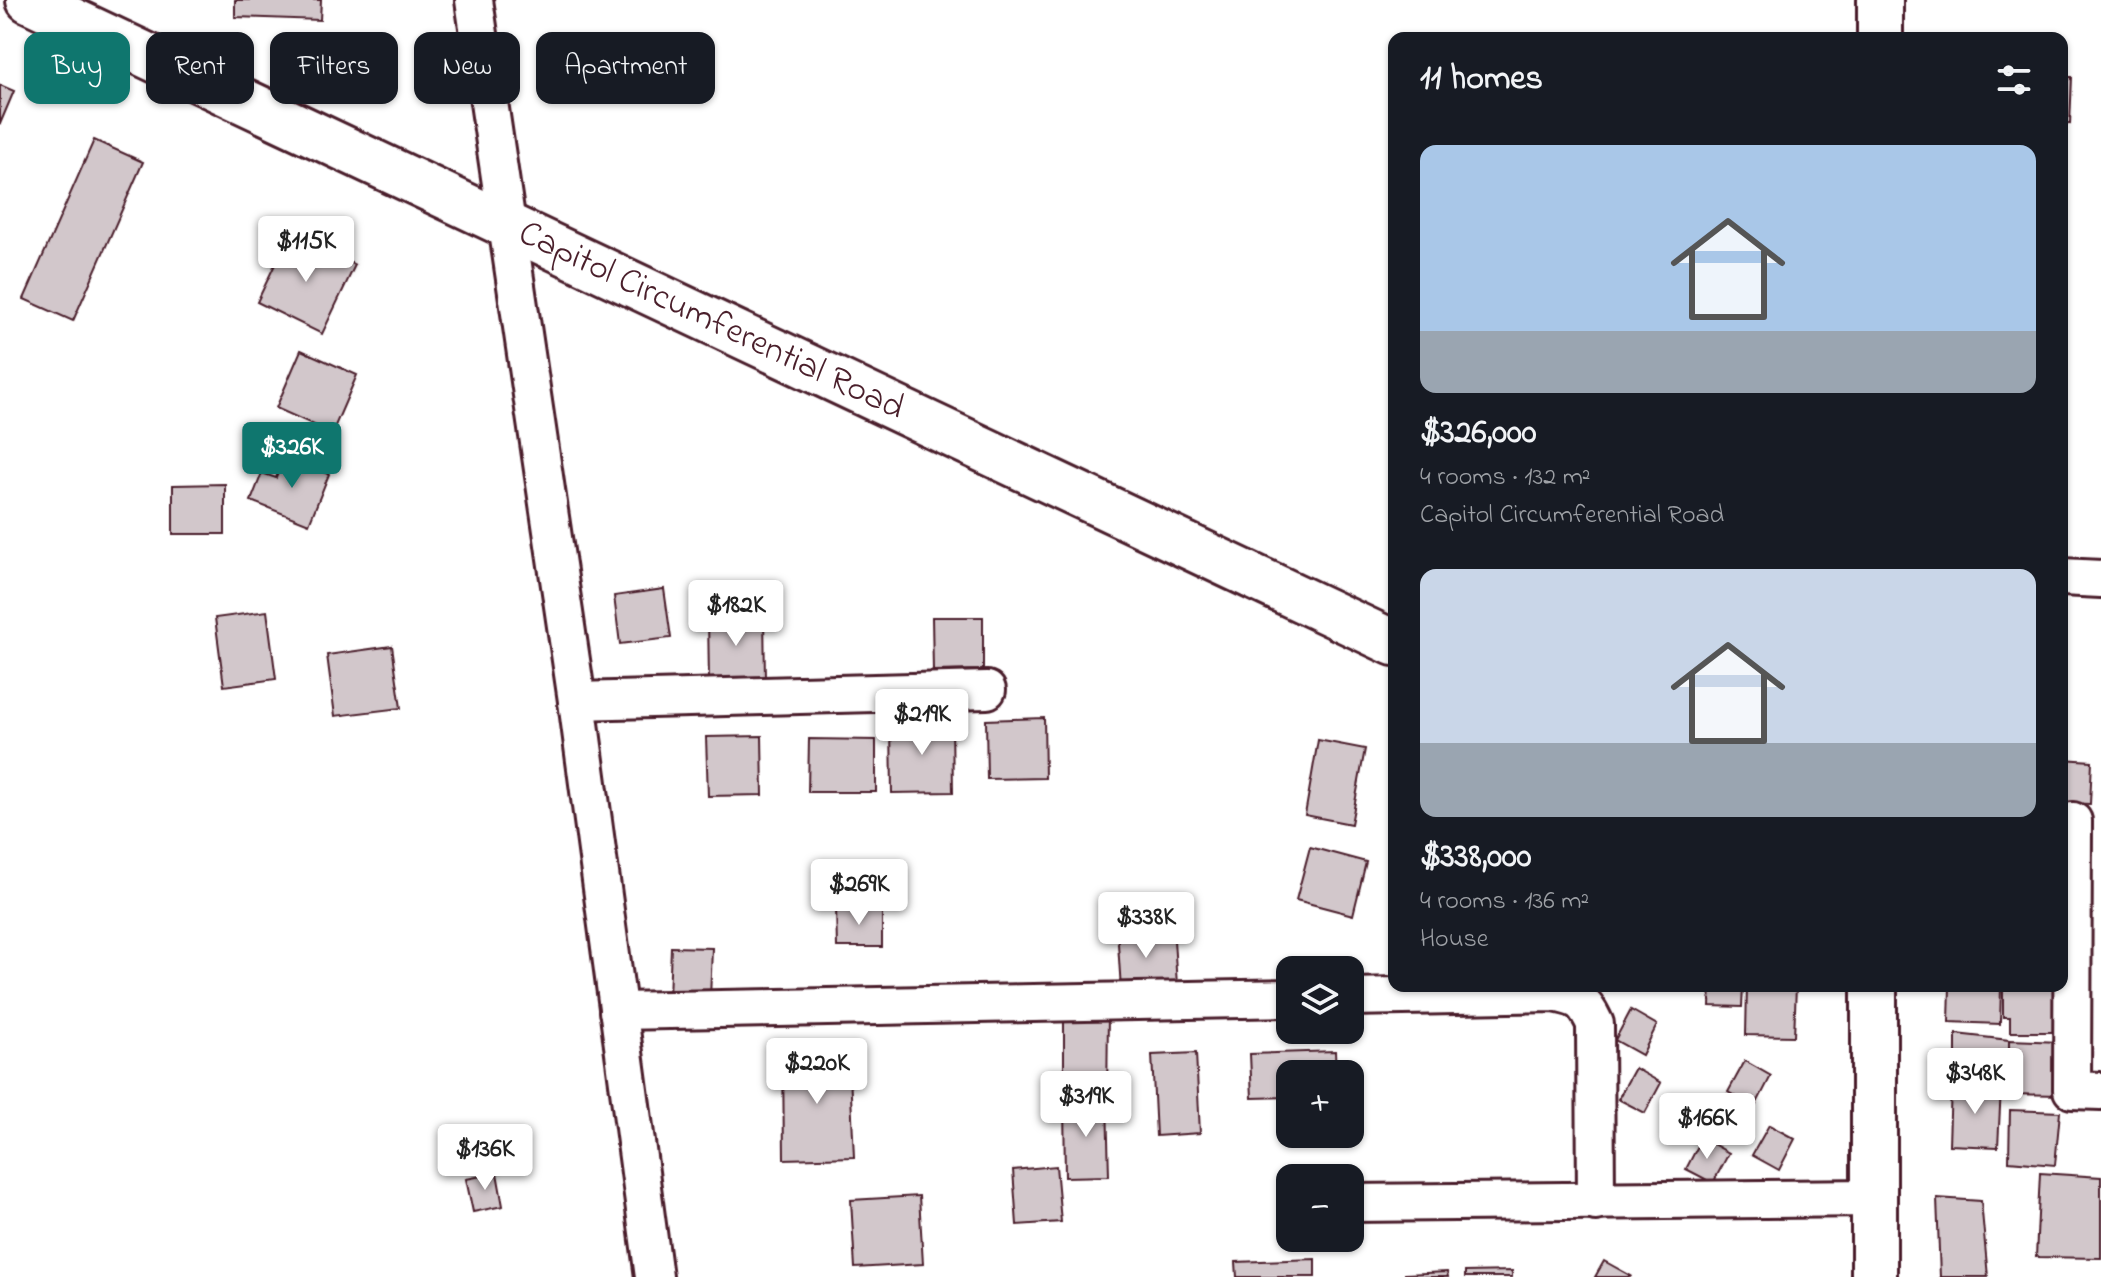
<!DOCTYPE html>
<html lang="en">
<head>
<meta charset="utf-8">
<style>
  body { margin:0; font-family:"Indie Flower",sans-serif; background:#20242c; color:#f1f3f6; height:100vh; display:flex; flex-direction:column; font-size:30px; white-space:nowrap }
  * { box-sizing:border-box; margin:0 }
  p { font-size:26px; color:#9ea1a6 }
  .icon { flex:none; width:44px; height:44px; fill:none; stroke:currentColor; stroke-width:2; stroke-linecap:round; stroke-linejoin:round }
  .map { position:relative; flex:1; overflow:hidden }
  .panel { position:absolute; left:1388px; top:32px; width:680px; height:960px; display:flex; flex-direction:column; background:#171b24; border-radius:16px; box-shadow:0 2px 6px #0004 }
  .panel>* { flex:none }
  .guide { position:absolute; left:24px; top:32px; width:760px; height:72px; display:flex; gap:16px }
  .tools { position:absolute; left:1276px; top:956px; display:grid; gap:16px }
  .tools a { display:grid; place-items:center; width:88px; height:88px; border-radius:16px; background:#171b24; box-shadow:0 2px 6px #0004; font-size:40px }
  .price { position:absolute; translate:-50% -68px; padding:0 18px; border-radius:8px; background:#fff; color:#222; font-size:26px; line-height:52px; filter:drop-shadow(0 2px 4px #0008) }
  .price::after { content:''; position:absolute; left:50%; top:48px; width:24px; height:18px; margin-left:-12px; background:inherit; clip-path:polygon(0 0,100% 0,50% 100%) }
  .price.on { background:#0f766e; color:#fff }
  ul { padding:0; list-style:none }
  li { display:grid; align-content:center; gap:16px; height:424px; padding:0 32px }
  li span { display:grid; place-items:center; height:248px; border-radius:16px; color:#555 }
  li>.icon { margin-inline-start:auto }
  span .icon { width:144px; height:144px; fill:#fffc; stroke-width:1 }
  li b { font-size:34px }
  h2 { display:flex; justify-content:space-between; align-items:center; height:96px; padding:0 32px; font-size:34px }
  .tag { padding:0 28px; border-radius:16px; background:#171b24; box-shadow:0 2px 6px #0004; font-size:28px; line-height:72px }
  .tag.on { background:#0f766e; color:#fff }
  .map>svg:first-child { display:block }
</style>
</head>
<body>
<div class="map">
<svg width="2101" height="1277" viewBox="0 0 2101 1277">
  <rect width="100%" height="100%" fill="#fff"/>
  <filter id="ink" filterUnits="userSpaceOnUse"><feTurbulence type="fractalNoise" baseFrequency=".0125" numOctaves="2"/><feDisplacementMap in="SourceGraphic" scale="16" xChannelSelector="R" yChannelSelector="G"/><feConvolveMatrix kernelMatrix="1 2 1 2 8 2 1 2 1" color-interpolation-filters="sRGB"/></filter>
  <g filter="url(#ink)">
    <!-- building -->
    <g fill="#d2c7cb" stroke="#4a1f2b" stroke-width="2">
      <polygon points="235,0 321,0 320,20 235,17"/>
      <polygon points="2062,77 2072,77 2070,124 2062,123"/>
      <polygon points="0,85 14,91 0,124"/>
      <polygon points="94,140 143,162 73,321 24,299"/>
      <polygon points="290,233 355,265 322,334 257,302"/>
      <polygon points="301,350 357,375 332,433 276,408"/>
      <polygon points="285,456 329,474 309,524 251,501 262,473 276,478"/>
      <polygon points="225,484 225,534 173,534 173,485"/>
      <polygon points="664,589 671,638 620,644 614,596"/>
      <polygon points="267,611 276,679 224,686 215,618"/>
      <polygon points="708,615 764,615 765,680 709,681"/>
      <polygon points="932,617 983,617 983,670 933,671"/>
      <polygon points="392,646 401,708 335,716 327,655"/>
      <polygon points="1044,718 1045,778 987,779 986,720"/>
      <polygon points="891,722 952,722 953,792 892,793"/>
      <polygon points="762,736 763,795 708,796 706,737"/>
      <polygon points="809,739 876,740 876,792 808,792"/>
      <polygon points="1318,740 1365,749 1351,824 1305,815"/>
      <polygon points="2062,759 2092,761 2090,804 2062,803"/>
      <polygon points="1310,847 1366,862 1353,915 1296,900"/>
      <polygon points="836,908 882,908 882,947 837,947"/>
      <polygon points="1117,928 1174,940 1177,985 1121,989"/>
      <polygon points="671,947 712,948 710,999 669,998"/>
      <polygon points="1711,986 1743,986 1742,1007 1710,1006"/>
      <polygon points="1747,986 1796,986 1794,1036 1746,1035"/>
      <polygon points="1950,986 2001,986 2000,1024 1949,1022"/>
      <polygon points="2003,986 2062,986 2062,1032 2010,1032 2010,1017 2003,1017"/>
      <polygon points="1631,1010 1657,1025 1642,1055 1615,1040"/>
      <polygon points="1064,1014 1108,1014 1107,1102 1064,1102"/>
      <polygon points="1956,1034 2009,1040 2009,1076 1956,1075"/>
      <polygon points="2009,1040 2060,1042 2062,1095 2009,1094"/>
      <polygon points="1335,1051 1336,1074 1290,1074 1290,1097 1252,1098 1250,1054"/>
      <polygon points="783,1053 849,1054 854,1157 784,1159"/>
      <polygon points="1196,1053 1200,1133 1156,1136 1152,1055"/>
      <polygon points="1745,1061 1771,1076 1755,1107 1728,1092"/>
      <polygon points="1635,1068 1661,1083 1645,1113 1618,1099"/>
      <polygon points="1951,1084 2001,1087 1998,1147 1949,1145"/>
      <polygon points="1064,1102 1107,1102 1109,1176 1065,1177"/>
      <polygon points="2010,1110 2060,1112 2055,1165 2009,1161"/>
      <polygon points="1769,1125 1795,1139 1779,1170 1752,1155"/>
      <polygon points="1702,1138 1729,1153 1713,1183 1686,1169"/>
      <polygon points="1056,1166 1061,1222 1017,1225 1013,1170"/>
      <polygon points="497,1173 503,1206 473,1212 466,1179"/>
      <polygon points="2040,1173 2101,1177 2101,1258 2036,1257"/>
      <polygon points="919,1196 923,1264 855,1268 851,1200"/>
      <polygon points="1937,1198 1981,1201 1988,1277 1940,1277"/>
      <polygon points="1315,1259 1315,1277 1237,1277 1236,1262"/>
      <polygon points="1604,1261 1631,1276 1630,1277 1595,1277"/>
      <polygon points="1512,1271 1512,1277 1465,1277 1465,1272"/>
      <polygon points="1447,1272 1448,1277 1405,1277 1405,1274"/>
    </g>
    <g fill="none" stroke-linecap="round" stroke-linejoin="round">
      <defs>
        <g id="street">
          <polyline points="474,0 577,701 654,1277"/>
          <polyline points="2062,577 2101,579"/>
          <polyline points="577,701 987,690"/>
          <polyline points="2073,821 2072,1090 2101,1091"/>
          <path d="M1350,997L1554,993C1579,998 1584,1000 1595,1024L1596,1202"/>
          <polyline points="618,1011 1290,998"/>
          <polyline points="1350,1203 1874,1198"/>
        </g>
        <g id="secondary">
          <path id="s1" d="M29,0L1394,643"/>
          <polyline points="1880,38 1880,0"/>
          <polyline points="1874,1277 1874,986"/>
        </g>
      </defs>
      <!-- street casing -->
      <use href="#street" stroke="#4a1f2b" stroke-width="42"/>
      <!-- secondary casing -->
      <use href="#secondary" stroke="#4a1f2b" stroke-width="50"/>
      <!-- street -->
      <use href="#street" stroke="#fff" stroke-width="36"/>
      <!-- secondary -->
      <use href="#secondary" stroke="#fff" stroke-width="44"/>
    </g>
  </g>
  <g text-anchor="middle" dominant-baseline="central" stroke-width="6" stroke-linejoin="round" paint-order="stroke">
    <!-- street labels -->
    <g font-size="36" fill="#4a1f2b" stroke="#fff">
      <text stroke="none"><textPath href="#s1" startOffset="754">Capitol Circumferential Road</textPath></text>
    </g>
  </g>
</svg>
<div class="tools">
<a><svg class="icon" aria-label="layers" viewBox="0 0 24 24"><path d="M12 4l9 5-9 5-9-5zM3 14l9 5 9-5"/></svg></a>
<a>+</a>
<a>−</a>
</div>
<b class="price" style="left:306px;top:284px">$115K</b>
<b class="price on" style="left:292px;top:490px">$326K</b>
<b class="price" style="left:736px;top:648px">$182K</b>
<b class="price" style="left:922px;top:757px">$219K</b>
<b class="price" style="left:859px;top:927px">$269K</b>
<b class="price" style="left:1146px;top:960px">$338K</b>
<b class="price" style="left:817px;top:1106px">$220K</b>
<b class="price" style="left:1975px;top:1116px">$348K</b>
<b class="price" style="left:1086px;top:1139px">$319K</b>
<b class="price" style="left:1707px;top:1161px">$166K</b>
<b class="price" style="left:485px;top:1192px">$136K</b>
<div class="guide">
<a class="tag on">Buy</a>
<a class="tag">Rent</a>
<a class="tag">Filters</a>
<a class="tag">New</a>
<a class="tag">Apartment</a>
</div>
<section class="panel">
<h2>11 homes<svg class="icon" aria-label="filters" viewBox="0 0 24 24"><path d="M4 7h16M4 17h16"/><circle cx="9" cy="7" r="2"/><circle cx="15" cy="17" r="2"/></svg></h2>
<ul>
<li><span style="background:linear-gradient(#a9c7e8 75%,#9aa5b1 0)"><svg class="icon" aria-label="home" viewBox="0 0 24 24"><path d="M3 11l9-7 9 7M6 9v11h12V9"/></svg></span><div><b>$326,000</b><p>4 rooms · 132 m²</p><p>Capitol Circumferential Road</p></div></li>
<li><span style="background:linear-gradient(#c9d6e8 70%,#9aa5b1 0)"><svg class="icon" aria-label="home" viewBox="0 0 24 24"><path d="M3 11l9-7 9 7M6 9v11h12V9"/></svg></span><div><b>$338,000</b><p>4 rooms · 136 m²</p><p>House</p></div></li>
</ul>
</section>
</div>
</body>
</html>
